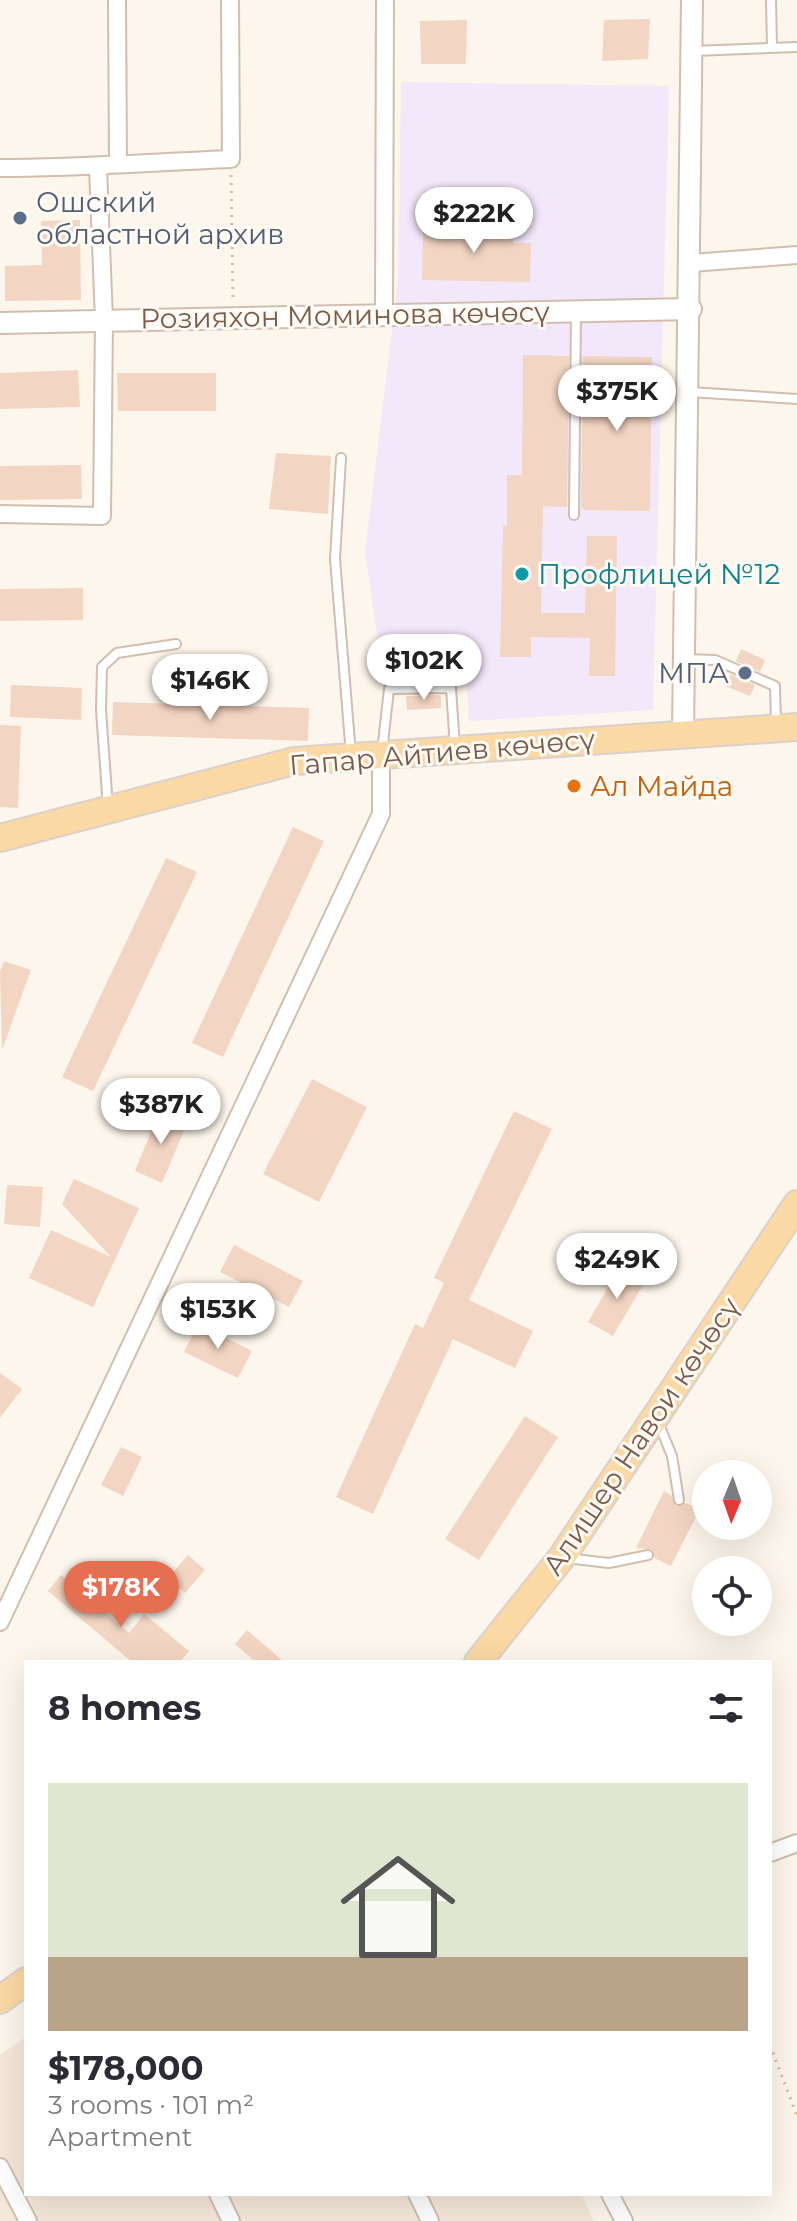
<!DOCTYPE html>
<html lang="en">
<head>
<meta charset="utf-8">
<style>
  body { margin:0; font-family:Montserrat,sans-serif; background:#f7f7f7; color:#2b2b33; height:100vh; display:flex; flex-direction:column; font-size:30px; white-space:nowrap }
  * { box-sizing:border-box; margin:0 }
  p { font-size:26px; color:#7c7c81 }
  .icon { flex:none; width:44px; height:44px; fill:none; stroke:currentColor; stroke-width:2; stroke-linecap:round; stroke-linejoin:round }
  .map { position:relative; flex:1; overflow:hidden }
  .panel { position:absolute; left:24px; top:1660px; width:748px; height:536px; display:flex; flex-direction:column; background:#fff; border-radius:0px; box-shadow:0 8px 32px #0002 }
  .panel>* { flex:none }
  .needle { width:52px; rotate:182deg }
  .buttons { position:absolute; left:692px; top:1460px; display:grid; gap:16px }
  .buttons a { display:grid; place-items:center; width:80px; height:80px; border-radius:50%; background:#fff; box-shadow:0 8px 32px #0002; font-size:40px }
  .price { position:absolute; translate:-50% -68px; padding:0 18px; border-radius:28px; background:#fff; color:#222; font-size:26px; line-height:52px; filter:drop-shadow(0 2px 4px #0008) }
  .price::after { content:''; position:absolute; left:50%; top:48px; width:24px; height:18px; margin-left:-12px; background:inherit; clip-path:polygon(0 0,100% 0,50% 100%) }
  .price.selected { background:#e76f51; color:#fff }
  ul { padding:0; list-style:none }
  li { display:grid; align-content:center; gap:16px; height:424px; padding:0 24px }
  li span { display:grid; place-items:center; height:248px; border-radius:0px; color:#555 }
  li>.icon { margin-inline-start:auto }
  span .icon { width:144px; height:144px; fill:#fffc; stroke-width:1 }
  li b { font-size:34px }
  h2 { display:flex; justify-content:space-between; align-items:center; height:96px; padding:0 24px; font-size:34px }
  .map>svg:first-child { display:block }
</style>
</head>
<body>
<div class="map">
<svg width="797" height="2221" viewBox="0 0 797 2221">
  <rect width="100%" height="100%" fill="#fdf6ec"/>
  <!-- residential -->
  <polygon fill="#f5e8da" points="26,2037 26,2194 581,2194 594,2221 0,2221 0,2055"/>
  <!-- education -->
  <polygon fill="#f3e8fa" points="401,82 669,86 653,710 469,721 465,645 378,641 365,552 398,280"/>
  <!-- building -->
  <g fill="#f3d5c3">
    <polygon points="650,19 648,59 602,61 604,20"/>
    <polygon points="467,20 466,64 421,64 420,21"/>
    <polygon points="80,220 81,300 5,301 5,266 42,265 41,221"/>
    <polygon points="423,227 514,229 513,243 531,243 530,282 422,280"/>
    <polygon points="523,355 569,356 567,507 543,506 541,613 585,613 587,536 617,536 615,676 589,676 590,638 531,637 531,657 500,657 503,526 507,526 507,475 522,475"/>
    <polygon points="583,356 652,357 650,511 585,510 581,507"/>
    <polygon points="78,370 80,407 0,409 0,373"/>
    <polygon points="117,373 216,373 216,411 118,411"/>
    <polygon points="276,453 331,456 328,514 269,509"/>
    <polygon points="81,465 82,499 0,500 0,466"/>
    <polygon points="83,588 83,620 0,621 0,589"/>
    <polygon points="439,649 440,681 406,682 405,651"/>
    <polygon points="741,649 765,660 760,672 736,661"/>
    <polygon points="730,674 755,685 750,696 725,686"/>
    <polygon points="11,685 82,688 81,720 10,717"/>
    <polygon points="441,695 441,708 407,710 406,696"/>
    <polygon points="113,702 309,708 308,741 112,735"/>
    <polygon points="0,725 21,726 18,808 0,807"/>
    <polygon points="293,827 324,841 223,1057 192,1043"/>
    <polygon points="166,858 197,872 93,1091 62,1077"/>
    <polygon points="4,961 31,970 2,1050 0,972"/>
    <polygon points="312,1079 367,1107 319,1202 263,1174"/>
    <polygon points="160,1110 188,1121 162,1183 135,1171"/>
    <polygon points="514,1111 552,1129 469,1300 533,1331 515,1368 453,1339 373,1514 336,1497 415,1324 423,1328 444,1283 434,1278"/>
    <polygon points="74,1179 139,1208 93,1307 29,1278 51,1230 111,1257 62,1204"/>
    <polygon points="7,1185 43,1187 40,1227 4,1224"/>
    <polygon points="234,1245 303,1281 289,1307 220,1272"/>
    <polygon points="621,1265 646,1280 613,1336 588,1322"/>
    <polygon points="198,1324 252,1351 238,1378 184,1352"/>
    <polygon points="0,1373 22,1389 0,1418"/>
    <polygon points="525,1416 558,1437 479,1560 445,1539"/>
    <polygon points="121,1447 142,1457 123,1496 101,1485"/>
    <polygon points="664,1491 671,1495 676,1506 685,1503 700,1509 671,1566 654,1558 651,1549 636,1548"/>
    <polygon points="188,1555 205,1570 185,1593 168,1578"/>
    <polygon points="61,1575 129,1633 144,1614 189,1651 180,1662 132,1662 48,1591"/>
    <polygon points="247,1630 284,1662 256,1662 235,1644"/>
  </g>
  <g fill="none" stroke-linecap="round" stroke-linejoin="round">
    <defs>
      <g id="service">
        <polyline points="771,0 772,47"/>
        <polyline points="693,51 797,47"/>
        <polyline points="690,392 797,399"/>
        <polyline points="341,458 335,559 351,755"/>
        <polyline points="574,515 576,312"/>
        <polyline points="686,659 715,660 775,686 776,723"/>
        <polyline points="382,752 389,689 451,688 455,748"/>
        <polyline points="108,808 101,710 102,667 117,653 176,644"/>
        <polyline points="658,1422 672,1456 679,1500"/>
        <polyline points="566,1558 609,1563 648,1555"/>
      </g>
      <g id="minor">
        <polyline points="117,0 118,163"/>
        <path d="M0,168C78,168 154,162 231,159L230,0"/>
        <polyline points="691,263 797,255"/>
        <polyline points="384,314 385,0"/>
        <polyline points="0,514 102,516 104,320 98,168"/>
        <polyline points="0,1622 381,814 381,754"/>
        <polyline points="770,1853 797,1843"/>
        <polyline points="0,2167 28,2221"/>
        <polyline points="218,2194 231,2221"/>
        <polyline points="417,2194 430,2221"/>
        <polyline points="610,2194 624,2221"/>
      </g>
      <g id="tertiary">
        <polyline points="0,323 691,309"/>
        <polyline points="683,733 692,0"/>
      </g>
      <g id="primary">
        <polyline points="0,838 294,761 797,727"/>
        <polyline points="478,1662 562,1557 797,1204"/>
        <polyline points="0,2000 26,1981"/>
      </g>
    </defs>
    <!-- service casing -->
    <use href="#service" stroke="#d1beb0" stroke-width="12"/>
    <!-- minor casing -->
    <use href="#minor" stroke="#d1beb0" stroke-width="20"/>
    <!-- tertiary casing -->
    <use href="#tertiary" stroke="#d1beb0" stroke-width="24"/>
    <!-- primary casing -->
    <use href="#primary" stroke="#dad1cd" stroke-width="30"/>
    <!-- path -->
    <g stroke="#d9b8a5" stroke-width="3" stroke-dasharray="2 6" stroke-linecap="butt">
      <polyline points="231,175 233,299"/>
      <polyline points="770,2045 797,2116"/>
    </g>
    <!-- service -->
    <use href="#service" stroke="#fff" stroke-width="8"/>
    <!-- minor -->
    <use href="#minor" stroke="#fff" stroke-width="16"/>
    <!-- tertiary -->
    <use href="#tertiary" stroke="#fff" stroke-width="20"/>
    <!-- primary -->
    <use href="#primary" stroke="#fbd9a5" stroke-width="26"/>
  </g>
  <!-- markers -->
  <g fill="#5c6f8a" stroke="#fffaf3" stroke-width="3">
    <circle cx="20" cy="218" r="8"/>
    <circle cx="745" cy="673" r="8"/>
  </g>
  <circle fill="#0f9aa8" stroke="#fffaf3" stroke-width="3" cx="522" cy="574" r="8"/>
  <circle fill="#e8710a" stroke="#fffaf3" stroke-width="3" cx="574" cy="786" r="8"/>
  <g text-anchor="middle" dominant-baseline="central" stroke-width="6" stroke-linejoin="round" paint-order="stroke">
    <!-- service labels -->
    <g font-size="28" fill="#4e5e75" stroke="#fffaf3" text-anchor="start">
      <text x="36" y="202">Ошский<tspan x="36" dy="32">областной архив</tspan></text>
      <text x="729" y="673" text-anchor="end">МПА</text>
    </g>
    <!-- street labels -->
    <g font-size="28" fill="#7a5c4d" stroke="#fffaf3">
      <text transform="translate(345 315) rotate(-1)">Розияхон Моминова көчөсү</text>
      <text transform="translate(442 752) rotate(-5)">Гапар Айтиев көчөсү</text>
      <text transform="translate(641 1436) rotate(-56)">Алишер Навои көчөсү</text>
    </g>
    <!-- culture labels -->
    <g font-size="28" fill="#0d838f" stroke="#fffaf3" text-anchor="start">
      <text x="538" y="574">Профлицей №12</text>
    </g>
    <!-- food labels -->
    <g font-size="28" fill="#c56008" stroke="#fffaf3" text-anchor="start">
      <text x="590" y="786">Ал Майда</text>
    </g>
  </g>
</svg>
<div class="buttons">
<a><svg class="needle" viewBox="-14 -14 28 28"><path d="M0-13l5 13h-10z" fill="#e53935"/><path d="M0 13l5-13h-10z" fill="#7c7c81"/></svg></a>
<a><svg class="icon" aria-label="locate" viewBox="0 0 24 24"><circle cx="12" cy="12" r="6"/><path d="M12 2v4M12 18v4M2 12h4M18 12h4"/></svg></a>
</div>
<b class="price" style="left:474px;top:255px">$222K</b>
<b class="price" style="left:617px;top:433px">$375K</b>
<b class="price" style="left:424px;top:702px">$102K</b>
<b class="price" style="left:210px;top:722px">$146K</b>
<b class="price" style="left:161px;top:1146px">$387K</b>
<b class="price" style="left:617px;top:1301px">$249K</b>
<b class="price" style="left:218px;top:1351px">$153K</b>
<b class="price selected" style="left:121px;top:1629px">$178K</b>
<section class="panel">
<h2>8 homes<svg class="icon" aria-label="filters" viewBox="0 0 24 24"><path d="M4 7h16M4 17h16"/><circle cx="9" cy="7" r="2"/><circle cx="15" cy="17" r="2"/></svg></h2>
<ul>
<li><span style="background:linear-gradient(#dfe7d0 70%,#b9a48a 0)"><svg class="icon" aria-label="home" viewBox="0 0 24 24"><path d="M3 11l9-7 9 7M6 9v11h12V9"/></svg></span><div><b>$178,000</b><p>3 rooms · 101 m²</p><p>Apartment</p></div></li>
</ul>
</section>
</div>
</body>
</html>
